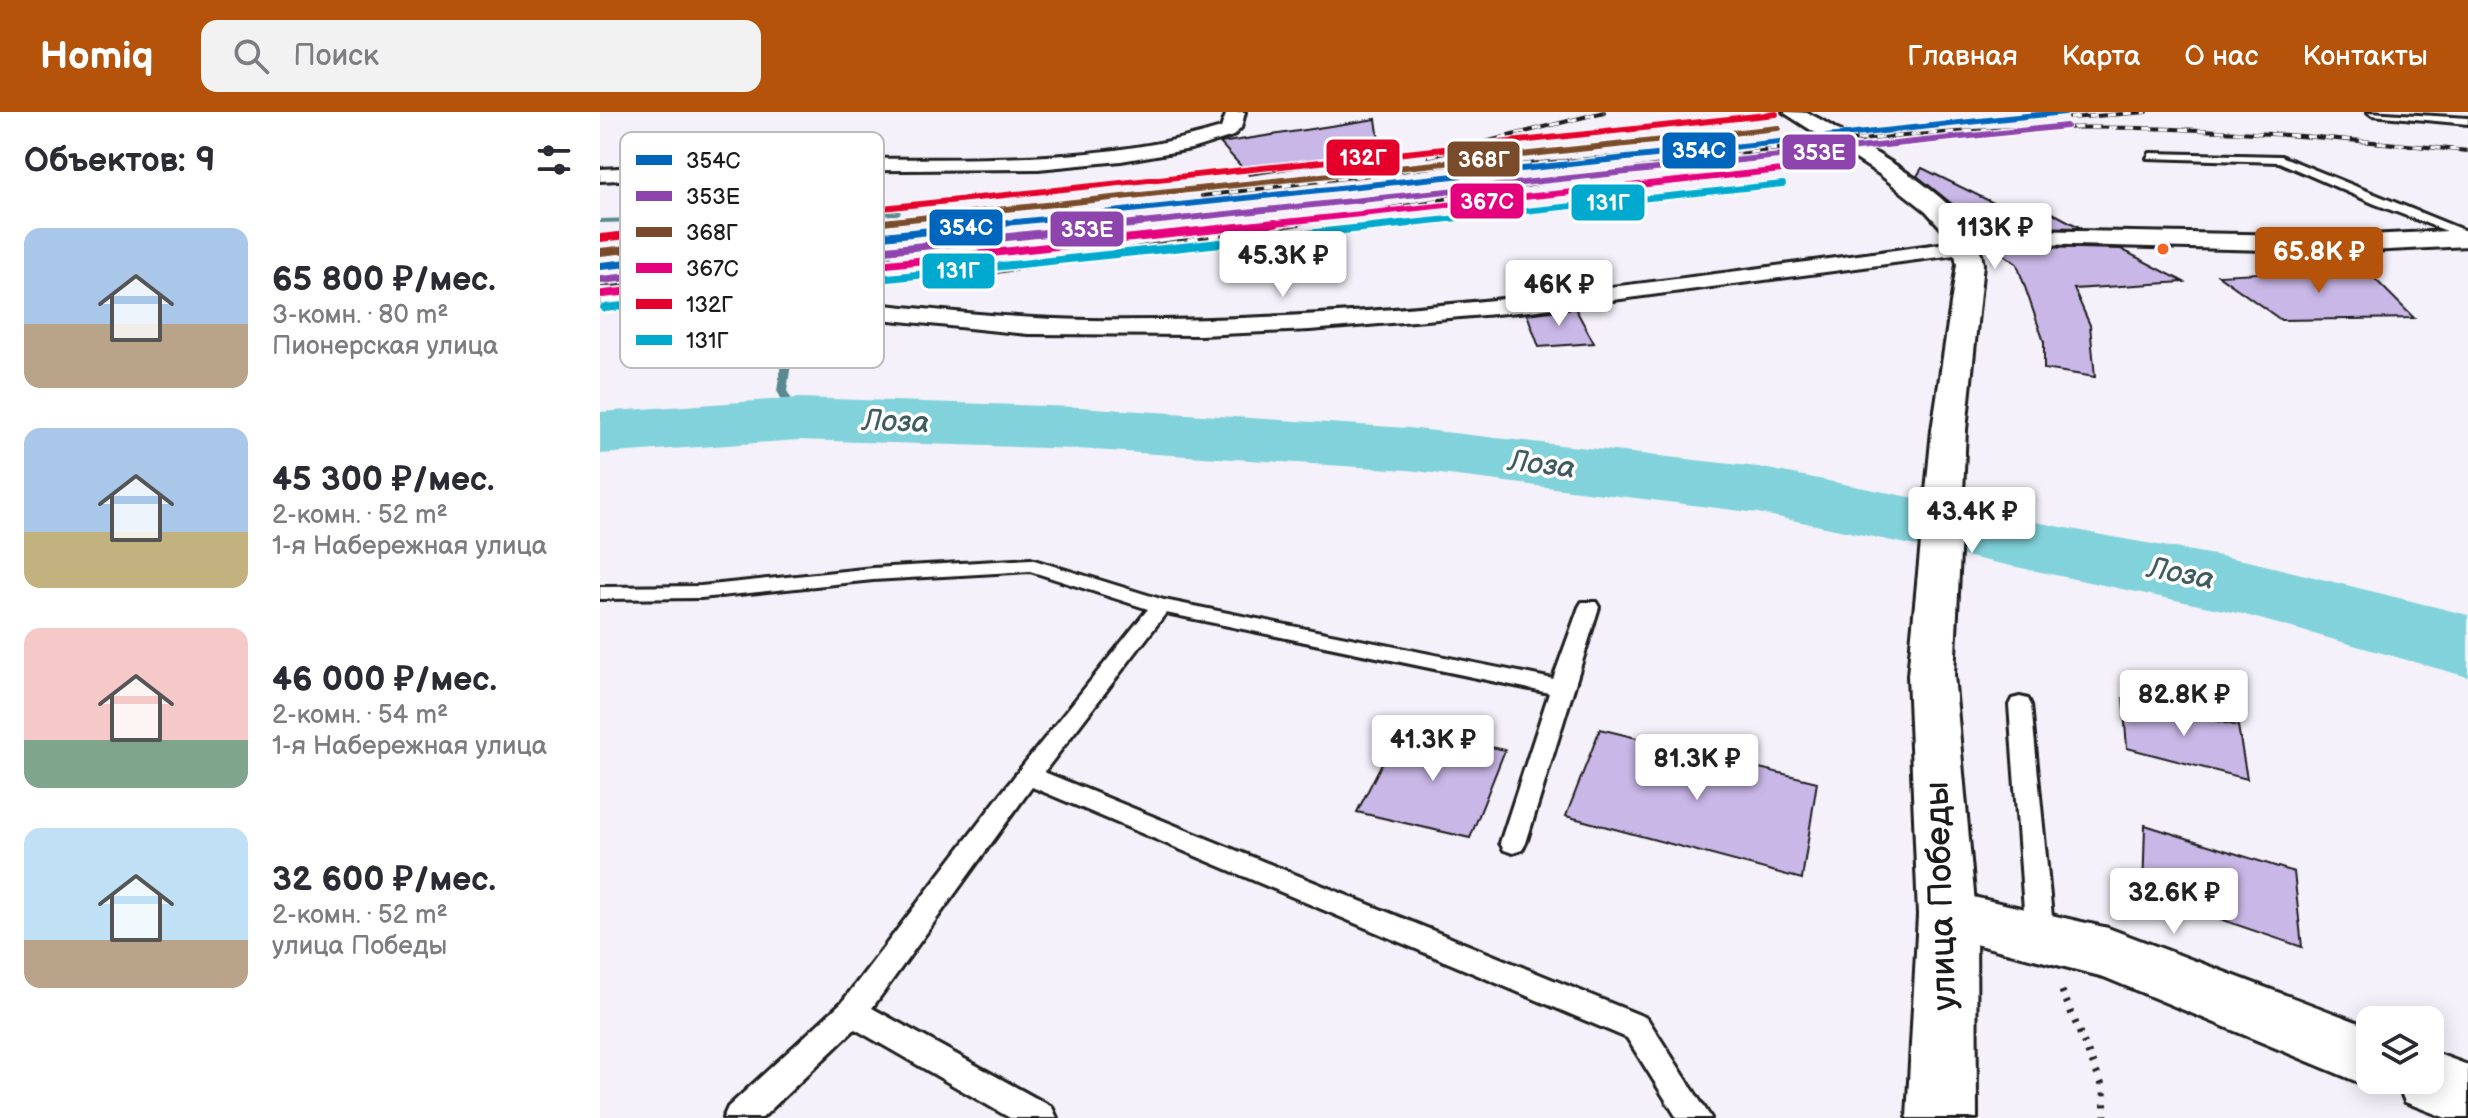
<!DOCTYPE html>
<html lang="ru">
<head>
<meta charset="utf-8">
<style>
  body { margin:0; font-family:"Balsamiq Sans",sans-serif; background:#f2f2f3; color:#2b2b33; height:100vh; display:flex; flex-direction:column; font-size:30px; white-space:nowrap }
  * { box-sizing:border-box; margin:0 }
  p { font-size:26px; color:#7c7c81 }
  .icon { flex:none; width:44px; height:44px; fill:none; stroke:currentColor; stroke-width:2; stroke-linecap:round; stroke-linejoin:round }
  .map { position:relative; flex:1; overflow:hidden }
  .panel { display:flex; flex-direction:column; background:#fff; width:600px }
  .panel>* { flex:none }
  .controls { position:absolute; left:1756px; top:894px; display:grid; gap:16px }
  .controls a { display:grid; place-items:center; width:88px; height:88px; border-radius:16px; background:#fff; box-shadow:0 4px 20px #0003; font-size:40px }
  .price { position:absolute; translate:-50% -68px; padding:0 18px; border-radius:8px; background:#fff; color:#222; font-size:26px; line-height:52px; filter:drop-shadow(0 2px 4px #0008) }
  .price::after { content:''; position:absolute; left:50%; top:48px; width:24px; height:18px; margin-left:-12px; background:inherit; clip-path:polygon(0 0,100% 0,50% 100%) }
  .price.current { background:#b45309; color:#fff }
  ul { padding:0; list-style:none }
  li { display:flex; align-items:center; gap:24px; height:200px; padding:0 24px }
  li span { display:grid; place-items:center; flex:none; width:224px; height:160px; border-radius:16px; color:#555 }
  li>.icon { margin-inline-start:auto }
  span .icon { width:96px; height:96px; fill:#fffc; stroke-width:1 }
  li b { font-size:34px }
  h2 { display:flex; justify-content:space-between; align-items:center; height:96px; padding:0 24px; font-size:34px }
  header { display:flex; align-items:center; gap:48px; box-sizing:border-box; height:112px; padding:0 40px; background:#b45309; color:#fff }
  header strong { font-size:38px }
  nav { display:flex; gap:44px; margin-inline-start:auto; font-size:28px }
  .search { width:560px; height:72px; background:#f2f2f3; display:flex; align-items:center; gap:20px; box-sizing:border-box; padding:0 28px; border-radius:16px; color:#7c7c81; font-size:30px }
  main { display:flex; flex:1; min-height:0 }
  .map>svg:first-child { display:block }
</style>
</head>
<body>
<header>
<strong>Homiq</strong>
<div class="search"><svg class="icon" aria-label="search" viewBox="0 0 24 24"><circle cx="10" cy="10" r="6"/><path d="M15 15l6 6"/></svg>Поиск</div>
<nav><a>Главная</a><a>Карта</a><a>О нас</a><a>Контакты</a></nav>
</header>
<main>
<section class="panel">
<h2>Объектов: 9<svg class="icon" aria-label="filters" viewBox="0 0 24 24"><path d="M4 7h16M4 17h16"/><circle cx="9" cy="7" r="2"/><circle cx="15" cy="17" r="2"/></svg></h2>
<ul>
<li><span style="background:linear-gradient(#a9c7e8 60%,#b9a48a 0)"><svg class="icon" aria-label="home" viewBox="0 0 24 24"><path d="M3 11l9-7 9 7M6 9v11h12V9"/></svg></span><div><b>65 800 ₽/мес.</b><p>3-комн. · 80 m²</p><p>Пионерская улица</p></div></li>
<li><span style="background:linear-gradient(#a9c7e8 65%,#c2b280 0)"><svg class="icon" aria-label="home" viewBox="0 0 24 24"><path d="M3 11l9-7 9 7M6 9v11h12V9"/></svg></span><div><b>45 300 ₽/мес.</b><p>2-комн. · 52 m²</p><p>1-я Набережная улица</p></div></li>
<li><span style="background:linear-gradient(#f6c9c9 70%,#7fa58c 0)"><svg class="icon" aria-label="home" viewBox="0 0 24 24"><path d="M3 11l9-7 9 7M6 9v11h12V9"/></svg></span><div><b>46 000 ₽/мес.</b><p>2-комн. · 54 m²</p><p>1-я Набережная улица</p></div></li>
<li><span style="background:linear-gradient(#bfe0f5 70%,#b9a48a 0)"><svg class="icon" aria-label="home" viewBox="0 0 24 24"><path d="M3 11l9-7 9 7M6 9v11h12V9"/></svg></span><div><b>32 600 ₽/мес.</b><p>2-комн. · 52 m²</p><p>улица Победы</p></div></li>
</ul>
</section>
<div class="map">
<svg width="1868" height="1006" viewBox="0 0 1868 1006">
  <rect width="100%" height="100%" fill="#f4f1fa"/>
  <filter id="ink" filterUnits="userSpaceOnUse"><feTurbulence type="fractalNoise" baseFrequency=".0125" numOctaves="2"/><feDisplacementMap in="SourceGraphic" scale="16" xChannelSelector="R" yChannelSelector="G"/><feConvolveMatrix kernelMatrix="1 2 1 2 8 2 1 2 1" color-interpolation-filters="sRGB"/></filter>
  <g filter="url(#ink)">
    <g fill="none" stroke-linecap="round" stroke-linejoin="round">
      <!-- stream -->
      <g fill="#59898e" fill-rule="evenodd">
        <polygon points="300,99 301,101 297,103 0,111 0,107"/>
        <polygon points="296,132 303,134 194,231 187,279 203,307 202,309 194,309 177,279 184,230"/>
      </g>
      <!-- river -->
      <polygon fill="#81d2da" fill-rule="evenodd" points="198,286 478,295 808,316 1158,355 1507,424 1648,449 1868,503 1868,565 1642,502 1158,401 808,358 478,337 198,328 0,342 0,300"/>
    </g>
    <!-- building -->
    <g fill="#c9b7e7" stroke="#1c1c1c" stroke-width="2">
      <polygon points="776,7 781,43 649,63 620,31"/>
      <polygon points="1322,56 1418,103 1449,99 1481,116 1370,114 1352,92 1317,64"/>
      <polygon points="1393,134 1521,137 1584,170 1474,177 1490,213 1495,265 1444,257 1444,230 1417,152"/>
      <polygon points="1738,157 1748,162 1771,163 1814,206 1681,208 1618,163"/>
      <polygon points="957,163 965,177 918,182 911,167"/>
      <polygon points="975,196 994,231 939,235 927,202"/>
      <polygon points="1523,586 1638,614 1647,667 1527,636"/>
      <polygon points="800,616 905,638 870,726 757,700"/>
      <polygon points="1000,617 1217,670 1202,767 966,704"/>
      <polygon points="1545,713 1694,760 1702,835 1543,781"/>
    </g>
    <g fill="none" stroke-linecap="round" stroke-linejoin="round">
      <defs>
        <g id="service">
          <polygon points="1768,0 1868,6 1868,12 1772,3"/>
          <polygon points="1550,41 1681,44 1868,120 1868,127 1775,92 1679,50 1547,46"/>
          <polygon points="431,447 564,488 953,567 979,495 982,490 996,490 999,495 926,731 922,738 913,741 904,738 900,731 949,581 566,501 444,660 1047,906 1111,1006 1077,1006 1027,926 432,675 272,896 452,995 457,1006 410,1006 255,917 162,1006 123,1006 128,995 242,890 420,657 548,497 430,459 273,468 101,486 0,487 0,475 101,474 273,456"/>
          <polygon points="1420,585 1428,587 1431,593 1454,825 1450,834 1440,837 1430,834 1426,825 1409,593 1412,587"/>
        </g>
        <g id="minor">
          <path d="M627,0H645L641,16L633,24L591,37L521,49L438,57L186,59L0,69V57C83,53 167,47 250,47C374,46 501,52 621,16Z"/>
          <path d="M1369,128L1377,130L1381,135L1377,140L930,199L710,218L600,223L428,222L123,191H0V175C165,171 325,205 489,208C784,212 1078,167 1369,128Z"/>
          <polygon points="1347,779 1508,816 1770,915 1770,968 1786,968 1770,975 1504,865 1328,820 1320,803 1328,786"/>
          <polygon points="1830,939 1868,953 1868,1006 1846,1006 1805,990 1796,968 1830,968"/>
        </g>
        <polygon id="tertiary" points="1364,117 1749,124 1868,118 1868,134 1749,140 1355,130 1351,125 1355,120"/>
        <path id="secondary" d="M1183,0C1190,0 1200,0 1207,1C1221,6 1236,18 1249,25C1295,53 1376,95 1383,152L1366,318L1354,563L1376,803L1377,1006H1307L1318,803L1308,563L1332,318L1357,152L1352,128L1326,99L1279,62Z"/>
      </defs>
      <!-- service casing -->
      <use href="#service" stroke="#1c1c1c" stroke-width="6"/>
      <!-- minor casing -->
      <use href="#minor" stroke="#1c1c1c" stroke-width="6"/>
      <!-- tertiary casing -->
      <use href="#tertiary" stroke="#1c1c1c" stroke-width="6"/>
      <!-- secondary casing -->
      <use href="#secondary" stroke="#1c1c1c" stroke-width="6"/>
      <!-- path -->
      <polyline stroke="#1c1c1c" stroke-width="7" stroke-dasharray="3 8" stroke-linecap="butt" points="1462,879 1504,978 1505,1006"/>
      <!-- service -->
      <use href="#service" fill="#fff" fill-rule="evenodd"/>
      <!-- minor -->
      <use href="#minor" fill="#fff" fill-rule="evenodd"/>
      <!-- tertiary -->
      <use href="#tertiary" fill="#fff" fill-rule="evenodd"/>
      <!-- secondary -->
      <use href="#secondary" fill="#fff" fill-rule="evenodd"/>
      <defs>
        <g id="rail-far1">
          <polyline points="1470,6 1547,0"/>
          <polyline points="829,44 1004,0"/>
          <polyline points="867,57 1087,39"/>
          <polyline points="245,113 880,49 602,84"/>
          <path d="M687,113C921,76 1155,30 1392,18C1552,10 1709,23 1868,39"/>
        </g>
        <g id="rail">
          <polyline points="0,138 264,111"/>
          <polyline points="327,170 699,111"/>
        </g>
      </defs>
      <!-- rail-far1 casing -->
      <use href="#rail-far1" stroke="#1c1c1c" stroke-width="4"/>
      <!-- rail casing -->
      <use href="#rail" stroke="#1c1c1c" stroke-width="6"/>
      <!-- rail-far1 -->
      <use href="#rail-far1" stroke="#fff" stroke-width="3" stroke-dasharray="9" stroke-linecap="butt"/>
      <!-- rail -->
      <use href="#rail" stroke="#fff" stroke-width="4" stroke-dasharray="11" stroke-linecap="butt"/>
      <defs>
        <polyline id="rail-1-far1" points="387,113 1465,0"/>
        <polyline id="rail-1" points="0,154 406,111"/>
        <polyline id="rail-2-far1" points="522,113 1466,14"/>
        <polyline id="rail-2" points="1,168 541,111"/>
        <polyline id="rail-3-far1" points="254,113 1178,16"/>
        <polyline id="rail-3" points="0,140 273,111"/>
        <polyline id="rail-4-far1" points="656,113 1182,58"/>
        <polyline id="rail-4" points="3,182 675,111"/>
        <polyline id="rail-5-far1" points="121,113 1176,2"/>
        <polyline id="rail-5" points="0,126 140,111"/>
        <polyline id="rail-6-far1" points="791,113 1183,72"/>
        <polyline id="rail-6" points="4,196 810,111"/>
      </defs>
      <!-- rail-1-far1 casing -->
      <use href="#rail-1-far1" stroke="#fff" stroke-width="9"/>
      <!-- rail-1 casing -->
      <use href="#rail-1" stroke="#fff" stroke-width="12"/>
      <!-- rail-2-far1 casing -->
      <use href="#rail-2-far1" stroke="#fff" stroke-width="9"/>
      <!-- rail-2 casing -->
      <use href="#rail-2" stroke="#fff" stroke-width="12"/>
      <!-- rail-3-far1 casing -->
      <use href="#rail-3-far1" stroke="#fff" stroke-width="9"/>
      <!-- rail-3 casing -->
      <use href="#rail-3" stroke="#fff" stroke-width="12"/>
      <!-- rail-4-far1 casing -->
      <use href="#rail-4-far1" stroke="#fff" stroke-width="9"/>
      <!-- rail-4 casing -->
      <use href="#rail-4" stroke="#fff" stroke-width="12"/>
      <!-- rail-5-far1 casing -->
      <use href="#rail-5-far1" stroke="#fff" stroke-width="9"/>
      <!-- rail-5 casing -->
      <use href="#rail-5" stroke="#fff" stroke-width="12"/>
      <!-- rail-6-far1 casing -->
      <use href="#rail-6-far1" stroke="#fff" stroke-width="9"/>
      <!-- rail-6 casing -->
      <use href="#rail-6" stroke="#fff" stroke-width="12"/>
      <!-- rail-1-far1 -->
      <use href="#rail-1-far1" stroke="#0065bd" stroke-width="6"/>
      <!-- rail-1 -->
      <use href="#rail-1" stroke="#0065bd" stroke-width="8"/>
      <!-- rail-2-far1 -->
      <use href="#rail-2-far1" stroke="#8e44ad" stroke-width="6"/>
      <!-- rail-2 -->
      <use href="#rail-2" stroke="#8e44ad" stroke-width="8"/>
      <!-- rail-3-far1 -->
      <use href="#rail-3-far1" stroke="#7a4b2a" stroke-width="6"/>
      <!-- rail-3 -->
      <use href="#rail-3" stroke="#7a4b2a" stroke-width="8"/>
      <!-- rail-4-far1 -->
      <use href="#rail-4-far1" stroke="#e5007d" stroke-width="6"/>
      <!-- rail-4 -->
      <use href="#rail-4" stroke="#e5007d" stroke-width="8"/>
      <!-- rail-5-far1 -->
      <use href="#rail-5-far1" stroke="#e4002b" stroke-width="6"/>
      <!-- rail-5 -->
      <use href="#rail-5" stroke="#e4002b" stroke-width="8"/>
      <!-- rail-6-far1 -->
      <use href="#rail-6-far1" stroke="#00a9ce" stroke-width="6"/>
      <!-- rail-6 -->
      <use href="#rail-6" stroke="#00a9ce" stroke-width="8"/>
    </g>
  </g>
  <!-- markers -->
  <circle fill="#f26522" stroke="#fff" stroke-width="3" cx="1563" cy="137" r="7"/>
  <g text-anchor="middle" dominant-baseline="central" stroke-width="7" stroke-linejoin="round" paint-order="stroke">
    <!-- water labels -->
    <g font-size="30" font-style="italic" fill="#3f5c5e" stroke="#fff">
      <text transform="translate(296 310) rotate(2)">Лоза</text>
      <text transform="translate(942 353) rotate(7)">Лоза</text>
      <text transform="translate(1581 462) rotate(11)">Лоза</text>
    </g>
    <!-- near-street labels -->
    <g font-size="34" fill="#1c1c1c" stroke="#fff">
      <text transform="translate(1341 784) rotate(-92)">улица Победы</text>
    </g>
  </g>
  <!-- legend -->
  <rect x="20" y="20" width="264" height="236" rx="12" fill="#fff" stroke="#bbb" stroke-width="2"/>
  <rect x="36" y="43" width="36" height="10" fill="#0065bd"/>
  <rect x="36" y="79" width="36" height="10" fill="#8e44ad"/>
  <rect x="36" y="115" width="36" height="10" fill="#7a4b2a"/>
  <rect x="36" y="151" width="36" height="10" fill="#e5007d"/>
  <rect x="36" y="187" width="36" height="10" fill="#e4002b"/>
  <rect x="36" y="223" width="36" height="10" fill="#00a9ce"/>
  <g font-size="22" fill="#1c1c1c">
    <text x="86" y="56">354С</text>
    <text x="86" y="92">353Е</text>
    <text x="86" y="128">368Г</text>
    <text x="86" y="164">367С</text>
    <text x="86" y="200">132Г</text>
    <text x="86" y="236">131Г</text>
  </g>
  <g stroke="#fff" stroke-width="3">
    <rect x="1061" y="19" width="76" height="39" rx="8" fill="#0065bd"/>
    <rect x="1181" y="21" width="76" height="38" rx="8" fill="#8e44ad"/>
    <rect x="725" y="26" width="76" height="39" rx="8" fill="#e4002b"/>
    <rect x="846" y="28" width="75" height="38" rx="8" fill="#7a4b2a"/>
    <rect x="849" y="70" width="76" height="38" rx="8" fill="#e5007d"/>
    <rect x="970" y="71" width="76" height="39" rx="8" fill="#00a9ce"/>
    <rect x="328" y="96" width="76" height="39" rx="8" fill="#0065bd"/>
    <rect x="449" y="98" width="76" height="38" rx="8" fill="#8e44ad"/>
    <rect x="321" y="140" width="75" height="38" rx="8" fill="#00a9ce"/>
  </g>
  <g font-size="22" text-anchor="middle" font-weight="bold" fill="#fff">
    <text x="1099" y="46">354С</text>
    <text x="1219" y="48">353Е</text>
    <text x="763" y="53">132Г</text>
    <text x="884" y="55">368Г</text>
    <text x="887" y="97">367С</text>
    <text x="1008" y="98">131Г</text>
    <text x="366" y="123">354С</text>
    <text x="487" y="125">353Е</text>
    <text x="358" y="166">131Г</text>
  </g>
</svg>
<div class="controls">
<a><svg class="icon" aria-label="layers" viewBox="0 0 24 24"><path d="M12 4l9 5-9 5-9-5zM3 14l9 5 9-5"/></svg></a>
</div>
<b class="price" style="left:1395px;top:159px">113K ₽</b>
<b class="price current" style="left:1719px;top:183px">65.8K ₽</b>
<b class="price" style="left:683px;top:187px">45.3K ₽</b>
<b class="price" style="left:959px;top:216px">46K ₽</b>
<b class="price" style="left:1372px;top:443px">43.4K ₽</b>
<b class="price" style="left:1584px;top:626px">82.8K ₽</b>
<b class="price" style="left:833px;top:671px">41.3K ₽</b>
<b class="price" style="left:1097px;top:690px">81.3K ₽</b>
<b class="price" style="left:1574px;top:824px">32.6K ₽</b>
</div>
</main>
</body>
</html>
